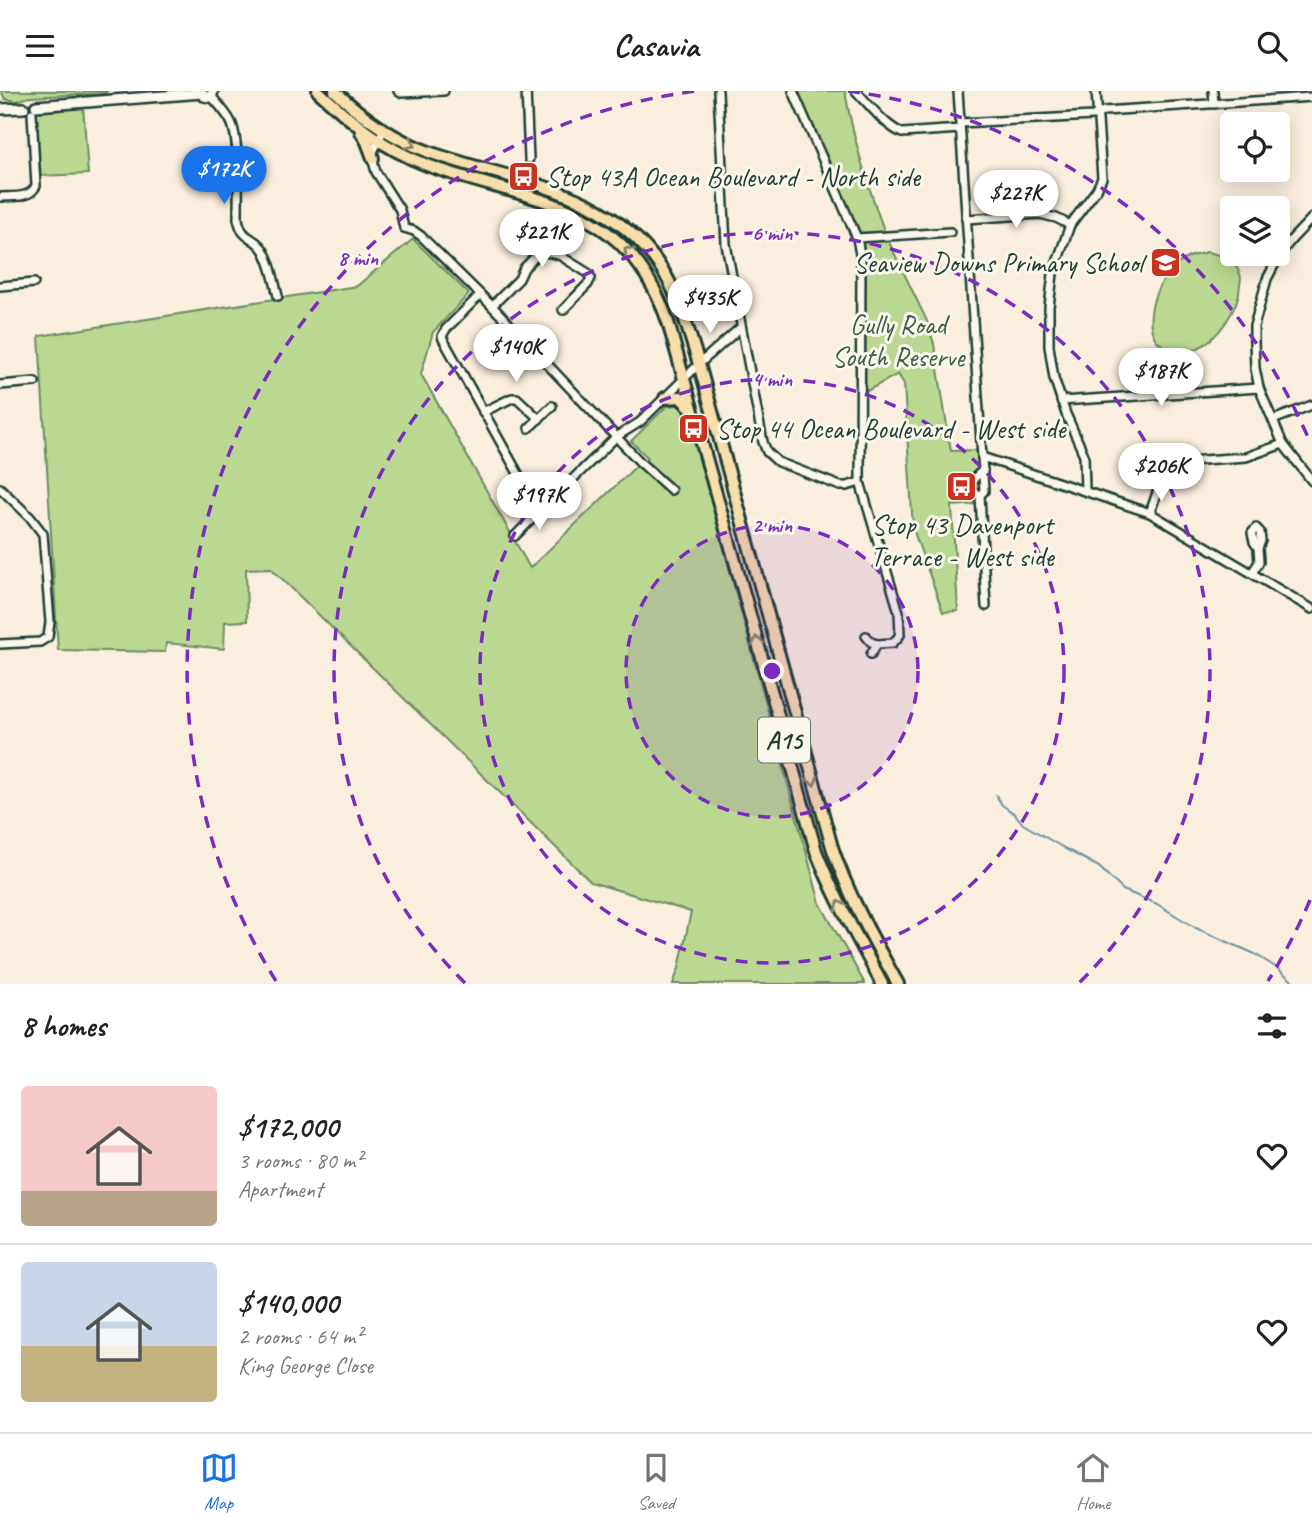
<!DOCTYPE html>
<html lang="en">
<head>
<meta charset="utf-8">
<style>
  body { margin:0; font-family:Caveat,sans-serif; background:#f6f6f6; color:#222; height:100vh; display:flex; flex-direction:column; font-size:26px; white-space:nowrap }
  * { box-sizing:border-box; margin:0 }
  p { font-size:23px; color:#767676 }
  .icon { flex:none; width:38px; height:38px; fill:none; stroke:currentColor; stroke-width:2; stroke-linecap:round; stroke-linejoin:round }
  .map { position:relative; height:893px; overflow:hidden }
  .drawer { display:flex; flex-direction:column; background:#fff; flex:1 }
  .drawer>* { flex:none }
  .buttons { position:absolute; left:1220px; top:21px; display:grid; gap:14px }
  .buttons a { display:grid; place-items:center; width:70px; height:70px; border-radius:7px; background:#fff; box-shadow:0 4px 18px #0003; font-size:35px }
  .price { position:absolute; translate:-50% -60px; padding:0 16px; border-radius:24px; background:#fff; color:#222; font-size:23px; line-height:46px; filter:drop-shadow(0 2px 4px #0008) }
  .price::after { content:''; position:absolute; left:50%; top:42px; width:21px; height:16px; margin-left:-10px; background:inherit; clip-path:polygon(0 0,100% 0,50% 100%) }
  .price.current { background:#1a73e8; color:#fff }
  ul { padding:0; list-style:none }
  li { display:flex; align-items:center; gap:21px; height:175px; padding:0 21px }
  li+li { border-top:2px solid #e0e0e0 }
  li span { display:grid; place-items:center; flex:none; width:196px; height:140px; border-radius:7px; color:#555 }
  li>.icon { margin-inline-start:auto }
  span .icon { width:84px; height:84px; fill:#fffc; stroke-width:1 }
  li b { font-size:30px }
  h2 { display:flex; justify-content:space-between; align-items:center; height:84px; padding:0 21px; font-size:30px }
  header { display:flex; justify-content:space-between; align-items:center; height:91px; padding:0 21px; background:#fff; font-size:32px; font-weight:700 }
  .dock { display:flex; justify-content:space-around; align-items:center; height:98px; border-top:2px solid #e0e0e0; background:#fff; font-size:19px; color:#767676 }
  .dock a { display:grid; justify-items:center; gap:4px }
  .dock .current { color:#1a73e8 }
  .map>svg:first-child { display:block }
</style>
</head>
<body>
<header><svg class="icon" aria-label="menu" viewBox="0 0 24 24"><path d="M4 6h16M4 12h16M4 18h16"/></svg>Casavia<svg class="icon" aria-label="search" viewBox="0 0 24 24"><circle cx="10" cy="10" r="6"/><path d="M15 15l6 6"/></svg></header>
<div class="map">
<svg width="1312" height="893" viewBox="0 0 1312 893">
  <rect width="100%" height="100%" fill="#faefde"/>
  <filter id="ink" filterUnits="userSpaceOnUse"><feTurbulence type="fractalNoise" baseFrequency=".0143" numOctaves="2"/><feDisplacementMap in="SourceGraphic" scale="14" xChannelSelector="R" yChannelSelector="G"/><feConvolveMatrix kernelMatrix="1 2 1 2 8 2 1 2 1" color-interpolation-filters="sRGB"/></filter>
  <g filter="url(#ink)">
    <!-- green -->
    <g fill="#bad891" stroke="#6c8a62" stroke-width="2">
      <polygon points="1,0 107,0 106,2 29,6 17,10 5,8"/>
      <path d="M795,0H845C853,48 868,96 885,142L858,144Z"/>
      <polygon points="83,14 88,83 38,85 34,22 37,17"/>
      <polygon points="413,148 469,203 433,241 421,283 530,477 633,378 648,367 631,350 667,315 678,314 688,325 820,812 865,893 673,893 679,877 691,821 591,791 271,477 246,478 247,530 225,531 224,558 166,552 165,561 58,559 39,245 357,195"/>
      <polygon points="888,149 927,230 934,253 951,360 978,359 979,376 964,391 964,399 971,407 977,408 977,413 952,415 958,520 943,521 913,438 904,293 898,283 865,301 865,172 861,154 865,150"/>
      <path d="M1207,161L1228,166C1232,171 1239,178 1240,183C1242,187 1240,191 1240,194C1239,217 1218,249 1196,258C1180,265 1157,258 1152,240C1149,231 1151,218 1154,208C1158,194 1173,174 1187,167C1193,164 1201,163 1207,161Z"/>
    </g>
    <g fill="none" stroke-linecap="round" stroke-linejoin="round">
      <!-- stream -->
      <polyline stroke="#6591a6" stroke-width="2" points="996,704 1002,714 1015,723 1023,733 1062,756 1099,776 1123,799 1157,813 1196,837 1255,863 1277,877 1296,893"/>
      <defs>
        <g id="minor">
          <polyline points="398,0 401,2 444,0"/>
          <polyline points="526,0 529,68"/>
          <polyline points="718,0 726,153 763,351 767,361 778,371 840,395 847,395 860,391"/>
          <polyline points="793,0 857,147 861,169 860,391 899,521 900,544 893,552 877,553"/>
          <path d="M856,0C870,14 884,34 902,42L960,38"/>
          <polyline points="958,0 982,366 984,400 980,404"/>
          <polyline points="1213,0 1214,13"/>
          <path d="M211,5C218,13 226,21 231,31C240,49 238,106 238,128C243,150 251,143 262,157C271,170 274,190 278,205"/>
          <polyline points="960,32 1093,25 1104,20 1312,6"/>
          <polyline points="384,38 373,61 374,74 376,81 400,119 404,137 414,140 421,145 492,215 641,372 671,399"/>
          <path d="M0,106C13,105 29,108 36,95L32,22"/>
          <polyline points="1312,127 1292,148 1280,163 1267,188 1254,235 1254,250 1255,277 1259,297 1283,353 1312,390"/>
          <polyline points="966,128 1040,123 1056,127 1070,134"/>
          <polyline points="857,147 950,141"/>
          <polyline points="0,195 34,192"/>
          <polyline points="480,204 446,238 442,245 443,248 534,411 539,417 543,417 616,346 640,331 699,273 740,237"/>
          <polyline points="492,215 519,188 524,177 538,163 545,161 559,164 588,182 591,187 588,193 563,219"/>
          <polyline points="0,294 35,291"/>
          <polyline points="1061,310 1259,297"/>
          <polyline points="483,321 512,307 517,307 539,328"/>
          <polyline points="1273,329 1312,314"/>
          <polyline points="529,337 552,315"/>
          <polyline points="982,366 1150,422 1312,518"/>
          <path d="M983,379C976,386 968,390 972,401L980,404L986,515"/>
          <polyline points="0,397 30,426 43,443 50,531 48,546 40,551 0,553"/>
          <polyline points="1085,400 1084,364 1066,323 1054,287 1049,255 1049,216 1053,183 1070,134 1097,98 1102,87 1096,0"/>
          <polyline points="1150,422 1166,375 1174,371 1246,366 1283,353"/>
          <polyline points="515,445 543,417"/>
          <polyline points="1252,482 1259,471 1258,457 1261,450 1260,441 1256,437 1252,442 1254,451 1258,457"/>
          <polyline points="866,545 871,551 877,553"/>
          <polyline points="871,563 877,553"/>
        </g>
        <g id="tertiary">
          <polyline points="202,2 204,5 209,6 212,4 213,0"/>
          <polyline points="36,15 202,2"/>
          <polyline points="0,18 24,17"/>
        </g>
        <g id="primary">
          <path d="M318,0C354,33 381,56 427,74C532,113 625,106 668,231L816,760C834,806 859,849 882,893"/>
          <path d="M335,0C362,26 394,48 429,61C515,92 612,96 665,183C681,211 689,242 699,273L832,756C848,804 873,848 898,893"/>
          <polyline points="361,41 367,51 373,67"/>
          <polyline points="665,307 680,306 690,316"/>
        </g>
      </defs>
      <!-- minor casing -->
      <use href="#minor" stroke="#1f3d34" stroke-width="12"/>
      <!-- tertiary casing -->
      <use href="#tertiary" stroke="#1f3d34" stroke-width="14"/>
      <!-- primary casing -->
      <use href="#primary" stroke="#1f3d34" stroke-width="16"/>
      <!-- minor -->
      <use href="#minor" stroke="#fbf7ec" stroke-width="7"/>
      <!-- tertiary -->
      <use href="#tertiary" stroke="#fbf7ec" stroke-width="9"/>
      <!-- primary -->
      <use href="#primary" stroke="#f8deab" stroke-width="10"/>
    </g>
    <!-- one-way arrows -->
    <defs><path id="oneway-chevron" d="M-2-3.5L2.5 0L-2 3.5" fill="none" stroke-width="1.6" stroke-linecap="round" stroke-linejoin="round" transform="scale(1.75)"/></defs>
    <g stroke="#81856a">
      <use href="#oneway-chevron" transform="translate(411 53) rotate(25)"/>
      <use href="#oneway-chevron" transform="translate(628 160) rotate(-135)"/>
      <use href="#oneway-chevron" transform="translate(757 550) rotate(-105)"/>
      <use href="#oneway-chevron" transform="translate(813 690) rotate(74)"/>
      <use href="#oneway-chevron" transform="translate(840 814) rotate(-117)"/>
    </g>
  </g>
  <!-- distance rings -->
  <circle cx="772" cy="580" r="146" fill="#7b2cbf" fill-opacity=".12"/>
  <g fill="none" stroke="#7b2cbf" stroke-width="3.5" stroke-dasharray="12 9">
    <circle cx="772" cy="580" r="146"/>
    <circle cx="772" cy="580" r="292"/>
    <path d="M465 892A438 438 0 1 1 1079 892"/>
    <path d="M1310 809A585 585 0 0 1 1268 890M276 890A585 585 0 0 1 696 0M848 0A585 585 0 0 1 1310 351"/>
  </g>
  <!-- icons -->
  <defs>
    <symbol id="bus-square" viewBox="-11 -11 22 22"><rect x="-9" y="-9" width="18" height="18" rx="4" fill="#c8321e" stroke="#fbf7ec"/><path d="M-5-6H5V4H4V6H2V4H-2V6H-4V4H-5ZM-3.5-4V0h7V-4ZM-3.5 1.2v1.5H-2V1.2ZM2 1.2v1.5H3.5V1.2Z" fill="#fff"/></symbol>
    <symbol id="school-square" viewBox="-11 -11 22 22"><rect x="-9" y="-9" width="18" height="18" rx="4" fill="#c8321e" stroke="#fbf7ec"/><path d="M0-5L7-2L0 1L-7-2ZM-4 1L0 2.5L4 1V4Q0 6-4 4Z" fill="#fff"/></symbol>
  </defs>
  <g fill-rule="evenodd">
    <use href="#bus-square" x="506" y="68" width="35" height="35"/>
    <use href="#school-square" x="1148" y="154" width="35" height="35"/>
    <use href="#bus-square" x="676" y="320" width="35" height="35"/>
    <use href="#bus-square" x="944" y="378" width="35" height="35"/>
  </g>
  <g text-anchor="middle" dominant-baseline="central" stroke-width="6" stroke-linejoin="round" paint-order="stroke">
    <!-- shield labels -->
    <rect fill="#fbf7ec" stroke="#61756b" stroke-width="2" x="758" y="626.5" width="52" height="45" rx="5"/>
    <g font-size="26" font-weight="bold" fill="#1f3d34">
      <text x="784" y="649">A15</text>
    </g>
    <!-- poi labels -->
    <g font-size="28" fill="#1f3d34" stroke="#fbf7ec" text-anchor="start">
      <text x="546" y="85">Stop 43A Ocean Boulevard - North side</text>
      <text x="1143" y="171" text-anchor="end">Seaview Downs Primary School</text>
      <text x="716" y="337">Stop 44 Ocean Boulevard - West side</text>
      <text x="962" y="433" text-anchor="middle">Stop 43 Davenport<tspan x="962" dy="32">Terrace - West side</tspan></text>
    </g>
    <!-- park labels -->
    <g font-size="28" fill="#3e5c47" stroke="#fbf7ec">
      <text x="898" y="233">Gully Road<tspan x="898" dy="32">South Reserve</tspan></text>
    </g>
  </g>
  <circle cx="772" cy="580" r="10" fill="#7b2cbf" stroke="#fbf7ec" stroke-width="3.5"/>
  <g font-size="21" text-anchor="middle" font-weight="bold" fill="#7b2cbf" stroke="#fbf7ec" stroke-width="6" stroke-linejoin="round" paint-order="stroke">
    <text x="772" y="149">6 min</text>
    <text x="358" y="174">8 min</text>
    <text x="772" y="295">4 min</text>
    <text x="772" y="441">2 min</text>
  </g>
</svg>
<div class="buttons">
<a><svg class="icon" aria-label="locate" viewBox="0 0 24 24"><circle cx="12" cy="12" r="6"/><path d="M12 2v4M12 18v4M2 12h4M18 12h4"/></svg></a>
<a><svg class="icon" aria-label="layers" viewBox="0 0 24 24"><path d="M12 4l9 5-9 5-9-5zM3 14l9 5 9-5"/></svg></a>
</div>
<b class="price current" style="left:224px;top:115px">$172K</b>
<b class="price" style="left:1016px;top:139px">$227K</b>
<b class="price" style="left:542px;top:178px">$221K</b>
<b class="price" style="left:710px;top:244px">$435K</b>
<b class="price" style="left:516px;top:293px">$140K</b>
<b class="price" style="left:1161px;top:317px">$187K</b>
<b class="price" style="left:1161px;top:412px">$206K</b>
<b class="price" style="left:539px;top:441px">$197K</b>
</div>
<section class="drawer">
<h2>8 homes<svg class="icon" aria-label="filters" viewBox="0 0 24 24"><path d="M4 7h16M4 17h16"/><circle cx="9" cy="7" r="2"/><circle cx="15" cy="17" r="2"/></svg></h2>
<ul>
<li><span style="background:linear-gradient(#f6c9c9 75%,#b9a48a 0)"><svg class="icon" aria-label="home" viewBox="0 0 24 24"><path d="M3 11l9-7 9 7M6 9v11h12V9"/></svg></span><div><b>$172,000</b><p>3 rooms · 80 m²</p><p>Apartment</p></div><svg class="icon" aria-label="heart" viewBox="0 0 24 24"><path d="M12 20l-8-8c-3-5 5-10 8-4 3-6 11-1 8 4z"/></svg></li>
<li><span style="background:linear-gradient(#c9d6e8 60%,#c2b280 0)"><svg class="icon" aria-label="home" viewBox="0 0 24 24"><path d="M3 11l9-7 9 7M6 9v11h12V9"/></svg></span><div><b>$140,000</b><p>2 rooms · 64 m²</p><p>King George Close</p></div><svg class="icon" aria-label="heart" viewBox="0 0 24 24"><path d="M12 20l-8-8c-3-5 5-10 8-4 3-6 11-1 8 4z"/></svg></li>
</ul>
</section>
<nav class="dock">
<a class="current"><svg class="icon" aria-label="map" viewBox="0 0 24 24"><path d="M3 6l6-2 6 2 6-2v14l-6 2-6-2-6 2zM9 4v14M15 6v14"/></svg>Map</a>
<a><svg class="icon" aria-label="saved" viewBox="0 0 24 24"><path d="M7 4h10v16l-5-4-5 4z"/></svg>Saved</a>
<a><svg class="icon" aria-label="home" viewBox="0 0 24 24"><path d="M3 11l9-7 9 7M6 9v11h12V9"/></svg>Home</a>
</nav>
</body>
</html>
